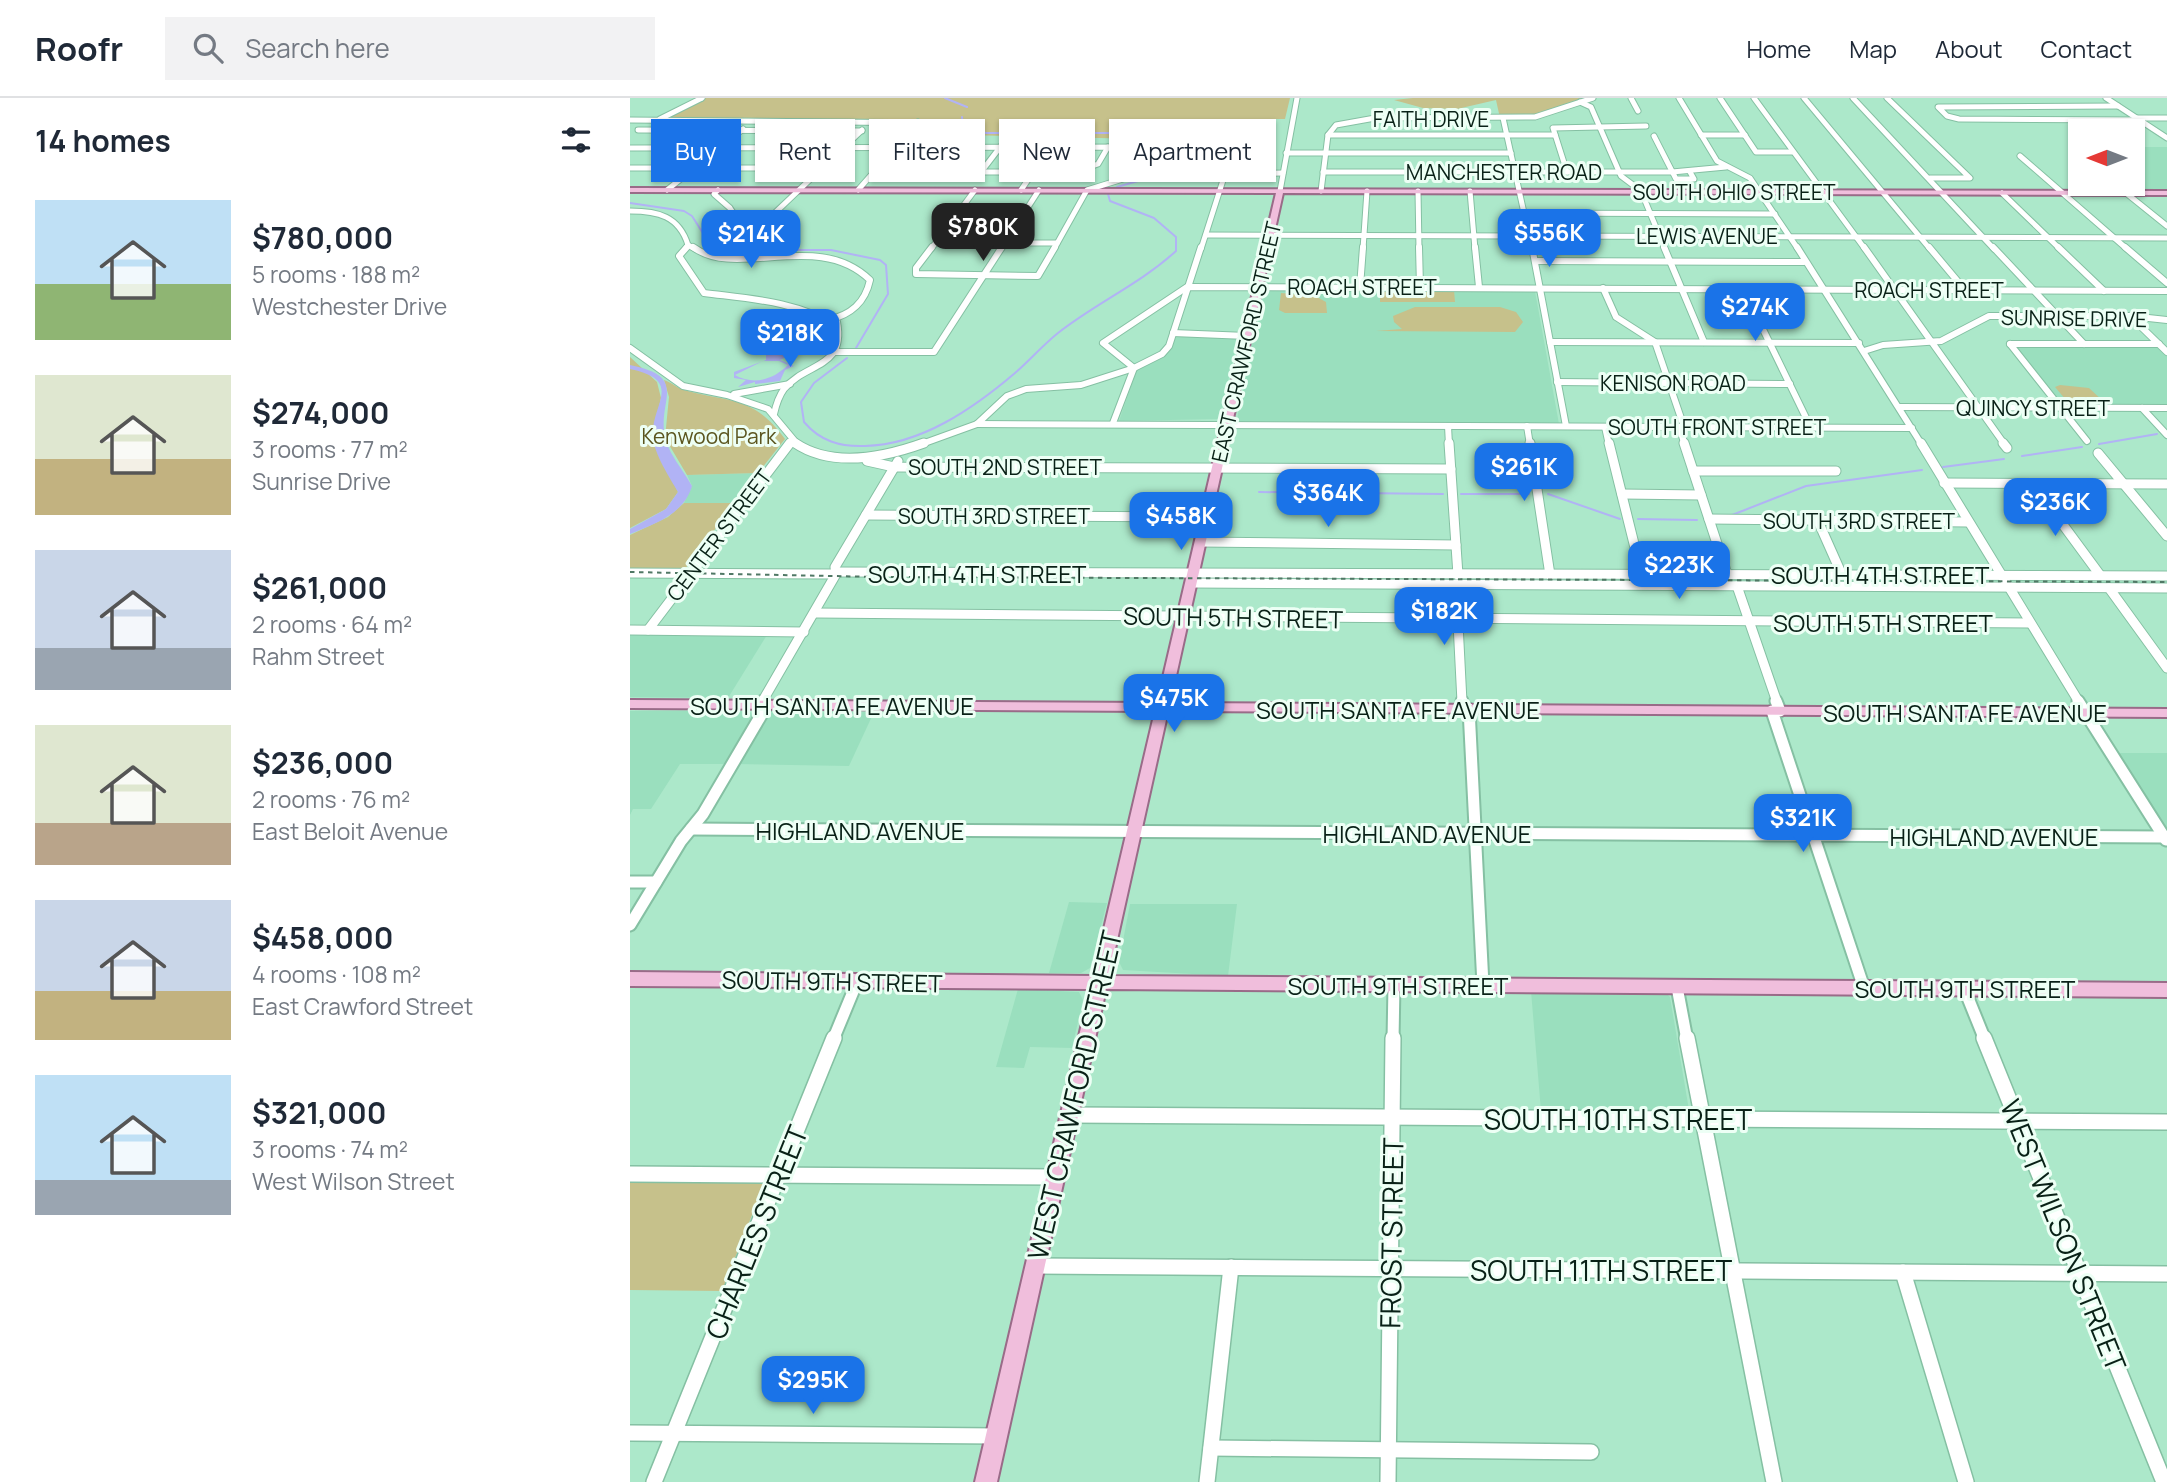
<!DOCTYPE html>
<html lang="en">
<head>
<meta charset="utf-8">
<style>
  body { margin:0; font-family:Manrope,sans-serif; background:#f2f2f3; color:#1f2937; height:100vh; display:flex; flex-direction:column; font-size:26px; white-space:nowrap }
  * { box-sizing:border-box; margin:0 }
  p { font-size:23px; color:#747a83 }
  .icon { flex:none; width:38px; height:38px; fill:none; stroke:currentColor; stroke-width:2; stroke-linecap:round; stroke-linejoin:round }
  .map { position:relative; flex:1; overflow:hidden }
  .drawer { display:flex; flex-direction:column; background:#fff; width:630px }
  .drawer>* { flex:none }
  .guide { position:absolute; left:21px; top:21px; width:665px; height:63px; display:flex; gap:14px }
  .needle { width:46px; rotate:270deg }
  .controls { position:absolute; left:1438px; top:21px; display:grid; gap:14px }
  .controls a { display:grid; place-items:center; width:77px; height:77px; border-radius:0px; background:#fff; box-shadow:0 2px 5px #0004; font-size:35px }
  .price { position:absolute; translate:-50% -60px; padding:0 16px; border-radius:14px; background:#1a73e8; color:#fff; font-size:23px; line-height:46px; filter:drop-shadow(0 2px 4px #0008) }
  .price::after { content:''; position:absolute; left:50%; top:42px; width:21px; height:16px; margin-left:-10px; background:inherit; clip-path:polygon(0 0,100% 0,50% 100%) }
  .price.active { background:#222; color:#fff }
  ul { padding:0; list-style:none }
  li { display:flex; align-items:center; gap:21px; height:175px; padding:0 35px }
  li span { display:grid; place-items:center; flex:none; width:196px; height:140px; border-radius:0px; color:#555 }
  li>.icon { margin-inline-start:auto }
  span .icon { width:84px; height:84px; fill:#fffc; stroke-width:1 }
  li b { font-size:30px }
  h2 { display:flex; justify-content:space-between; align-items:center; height:84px; padding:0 35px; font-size:30px }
  .pill { padding:0 24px; border-radius:0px; background:#fff; box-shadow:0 2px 5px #0004; font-size:24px; line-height:63px }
  .pill.active { background:#1a73e8; color:#fff }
  header { display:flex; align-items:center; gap:42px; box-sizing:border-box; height:98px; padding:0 35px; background:#fff; border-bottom:2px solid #e0e1e3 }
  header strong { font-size:33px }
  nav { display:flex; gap:38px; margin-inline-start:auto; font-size:24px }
  .search { width:490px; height:63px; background:#f2f2f3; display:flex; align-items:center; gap:18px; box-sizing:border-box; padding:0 24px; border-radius:0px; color:#747a83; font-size:26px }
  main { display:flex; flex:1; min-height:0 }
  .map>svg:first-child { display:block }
</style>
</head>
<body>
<header>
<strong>Roofr</strong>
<div class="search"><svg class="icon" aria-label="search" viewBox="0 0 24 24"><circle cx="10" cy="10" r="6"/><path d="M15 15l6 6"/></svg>Search here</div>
<nav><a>Home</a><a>Map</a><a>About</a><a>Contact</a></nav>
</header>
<main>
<section class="drawer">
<h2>14 homes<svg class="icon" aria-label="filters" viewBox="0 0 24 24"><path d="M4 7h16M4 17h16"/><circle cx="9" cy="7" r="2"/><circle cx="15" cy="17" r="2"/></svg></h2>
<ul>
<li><span style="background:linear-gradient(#bfe0f5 60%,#8fb573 0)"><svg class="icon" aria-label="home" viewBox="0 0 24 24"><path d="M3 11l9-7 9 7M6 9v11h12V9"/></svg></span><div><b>$780,000</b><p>5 rooms · 188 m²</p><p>Westchester Drive</p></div></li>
<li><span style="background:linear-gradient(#dfe7d0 60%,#c2b280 0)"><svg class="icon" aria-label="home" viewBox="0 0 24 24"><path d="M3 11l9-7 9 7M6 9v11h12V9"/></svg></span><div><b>$274,000</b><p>3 rooms · 77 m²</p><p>Sunrise Drive</p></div></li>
<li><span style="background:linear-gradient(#c9d6e8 70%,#9aa5b1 0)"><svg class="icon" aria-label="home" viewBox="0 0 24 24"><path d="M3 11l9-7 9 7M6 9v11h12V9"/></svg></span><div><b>$261,000</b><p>2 rooms · 64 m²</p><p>Rahm Street</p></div></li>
<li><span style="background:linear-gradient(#dfe7d0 70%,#b9a48a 0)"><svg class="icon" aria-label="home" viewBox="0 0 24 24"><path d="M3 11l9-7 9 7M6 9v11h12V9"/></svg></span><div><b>$236,000</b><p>2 rooms · 76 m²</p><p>East Beloit Avenue</p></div></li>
<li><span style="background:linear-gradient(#c9d6e8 65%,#c2b280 0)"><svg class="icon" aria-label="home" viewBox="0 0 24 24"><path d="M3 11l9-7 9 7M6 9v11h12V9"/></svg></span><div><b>$458,000</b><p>4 rooms · 108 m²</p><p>East Crawford Street</p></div></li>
<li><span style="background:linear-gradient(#bfe0f5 75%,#9aa5b1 0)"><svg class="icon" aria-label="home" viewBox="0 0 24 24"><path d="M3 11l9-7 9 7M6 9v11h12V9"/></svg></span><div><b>$321,000</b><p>3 rooms · 74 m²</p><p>West Wilson Street</p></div></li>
</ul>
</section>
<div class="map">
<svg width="1537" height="1384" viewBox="0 0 1537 1384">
  <rect width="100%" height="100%" fill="#ace8ca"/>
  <!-- built -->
  <g fill="#9adfbe">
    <polygon points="1503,49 1537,49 1537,92 1488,92 1480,86 1503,86"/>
    <polygon points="634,192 905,193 929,326 607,323 614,275"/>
    <polygon points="547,238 608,241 589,321 489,323 507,271 535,258"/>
    <polygon points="1526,248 1537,258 1537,308 1432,307 1386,249"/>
    <polygon points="128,375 105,405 54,405 62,388 57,377"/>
    <polygon points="0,537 137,537 98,600 0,599"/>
    <polygon points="0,613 119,613 123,617 96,666 50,666 21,711 3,711 0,717"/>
    <polygon points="244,614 219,668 106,666 138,615"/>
    <polygon points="1487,655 1537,655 1537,736"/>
    <polygon points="439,804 477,805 460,870 451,875 419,875"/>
    <polygon points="500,806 607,806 598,878 493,872 489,864"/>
    <polygon points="388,891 449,894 453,902 442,950 400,949 394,970 366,969"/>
    <polygon points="901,893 1035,894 1040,899 1059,1012 1056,1015 911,1013"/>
  </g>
  <!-- green -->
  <g fill="#c6c18b">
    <path d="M73,0H660L655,21H511L551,34L563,43L564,54C547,53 526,54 514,41L335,37L317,24L305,23L35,21Z"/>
    <polygon points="783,0 958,0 902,18 870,20 866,2 827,11 793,10 764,2"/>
    <polygon points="750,192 824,192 825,204 750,204"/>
    <polygon points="651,195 685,198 696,204 697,215 655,215 649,212"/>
    <polygon points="785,209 870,209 886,214 893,224 885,234 746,233 772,231 764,224 763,218"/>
    <polygon points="0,259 27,284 31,300 22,340 48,394 36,411 0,430"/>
    <path d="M34,282C41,284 47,290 54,292C100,305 123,297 155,341L128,375L57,377L35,340L39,299Z"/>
    <polygon points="1430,287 1459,290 1474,304 1436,302 1425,289"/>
    <polygon points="54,405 105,405 55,471 0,471 0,437 38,419"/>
    <polygon points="0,1082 135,1084 92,1193 0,1192"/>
  </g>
  <!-- water -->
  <g fill="#b1b3f5" fill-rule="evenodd">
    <path d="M136,256H162L150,262L164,268L155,272L150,283L125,286V284L108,289L116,282L104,280V274L136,262ZM133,263H149L158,267C144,281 124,288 105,277Z"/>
    <path d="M0,267C60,279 27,302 35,339C38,355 54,373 62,388C54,416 25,426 0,436V431L36,411L48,394C40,380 24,356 23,339C20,307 56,283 0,271Z"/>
  </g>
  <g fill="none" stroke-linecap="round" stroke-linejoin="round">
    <!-- stream -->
    <g stroke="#b1b3f5" stroke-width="2">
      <polyline points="315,0 337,9"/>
      <polyline points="332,19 333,29 356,35 529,35 551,44 555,58 546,70 536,75 487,89"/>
      <polyline points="0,105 54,113 62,118 81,148 103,152"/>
      <polyline points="110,152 201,152 250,162 256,167 258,196 226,250"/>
      <path d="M217,260L184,285L171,304L174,324C190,343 210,349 235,348C291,347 344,310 385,275C400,262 413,247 428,235C466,205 510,186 546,153V139L524,120L480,103L478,96"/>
      <polyline points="1469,346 1527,336"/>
      <polyline points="1392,358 1452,349"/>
      <polyline points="1313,369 1374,361"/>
      <polyline points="629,394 813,396"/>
      <polyline points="831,396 899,396"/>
      <polyline points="918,396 990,421"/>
      <polyline points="1102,417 1176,388 1292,372"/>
      <polyline points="1008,421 1067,422"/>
    </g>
    <defs>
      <g id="minor-far4">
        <polyline points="1001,0 1008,13"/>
        <polyline points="1049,0 1087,63 1120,80 1168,151"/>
        <polyline points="1090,0 1126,54 1162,54"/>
        <polyline points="1124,0 1235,151"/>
        <polyline points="1174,0 1300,151"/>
        <polyline points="1223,0 1364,151"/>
        <polyline points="1257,0 1340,80 1300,80"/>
        <polyline points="1476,0 1537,40"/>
        <polyline points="950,4 961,9 991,78 1011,93 1035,151"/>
        <polyline points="1488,8 1308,9 1317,18 1329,21 1510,22"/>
        <polyline points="873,20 902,151"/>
        <polyline points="1507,20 1537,20"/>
        <polyline points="30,21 72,0"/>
        <polyline points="0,22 310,25 323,37 298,74"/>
        <polyline points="561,28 630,29 619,75"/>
        <polyline points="570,30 591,43 626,44"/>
        <polyline points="8,32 232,33"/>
        <polyline points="698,37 925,37"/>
        <polyline points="1071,37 1115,37"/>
        <polyline points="1024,38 1046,81 1064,81 1060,74"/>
        <polyline points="0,50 519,49 532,52 534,57 509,76 457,92 424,151"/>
        <polyline points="656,55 881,55"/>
        <polyline points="1390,58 1497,151"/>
        <polyline points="591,59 623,59"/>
        <polyline points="0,70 193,70"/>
        <polyline points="246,74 445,74 468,66 478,49"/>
        <polyline points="351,74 371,48"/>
        <polyline points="693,74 1042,74 1096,69"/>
        <polyline points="937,74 923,30 1016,28"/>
        <polyline points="37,92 113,31"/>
        <polyline points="88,92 84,96 100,110 115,133 124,134"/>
        <polyline points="228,92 288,24"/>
        <polyline points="391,92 421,48"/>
        <polyline points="650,93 667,0"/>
        <polyline points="691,93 698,37 706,27 745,20 905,19 963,0"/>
        <polyline points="788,93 789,151"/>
        <polyline points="840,93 845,151"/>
        <polyline points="1372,95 1430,151"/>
        <polyline points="1496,95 1537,128"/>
        <path d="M0,113C28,113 49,118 58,147L65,151"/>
        <polyline points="895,115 1145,116"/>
        <polyline points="576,137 1537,140"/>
        <polyline points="374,145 427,145"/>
        <polyline points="55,151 58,147"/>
        <polyline points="107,151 232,32"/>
        <polyline points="301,151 345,92"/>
        <polyline points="371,151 409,92"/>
        <polyline points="571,151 595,76 653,75"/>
        <polyline points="733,151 737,93"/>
      </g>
      <g id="minor-far3">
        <path d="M57,149L49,158L74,195C121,201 166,203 207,228"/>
        <path d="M63,149C106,182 188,131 240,182C235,205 221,217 198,222"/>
        <polyline points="302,149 286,170 286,176 408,178 425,149"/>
        <polyline points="789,149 790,189"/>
        <polyline points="845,149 849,189"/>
        <polyline points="902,149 936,328"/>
        <polyline points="1034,149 1074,244"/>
        <polyline points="1167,149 1292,347"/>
        <polyline points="1234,149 1375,347"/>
        <polyline points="1299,149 1335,192"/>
        <polyline points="1363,149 1454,246"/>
        <polyline points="1428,149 1474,193"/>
        <polyline points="1495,149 1537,185"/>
        <polyline points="99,158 109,149"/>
        <polyline points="905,163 1174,164"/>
        <polyline points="730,189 733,149"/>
        <polyline points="973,190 986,219 1025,244 1054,329"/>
        <polyline points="1161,194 1129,209 1128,221 1181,330"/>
        <polyline points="1500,218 1537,254"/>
        <polyline points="543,235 617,238"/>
        <polyline points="920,244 1229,245"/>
        <polyline points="1380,246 1529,246"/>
        <polyline points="1380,246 1457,343"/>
        <polyline points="0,250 53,288 97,297 138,311 168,347"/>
        <polyline points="1234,253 1253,247 1311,243 1359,218 1500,218 1537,222"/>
        <polyline points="204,254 304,254 372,149"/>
        <polyline points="927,284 1160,286"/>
        <polyline points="104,296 160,286"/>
        <polyline points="1269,309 1537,310"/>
        <polyline points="1512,310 1537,337"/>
        <path d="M144,316C146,307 149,298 154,291C176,264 216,271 207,224"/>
        <polyline points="483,325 504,270 473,245 557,189 1537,193"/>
        <polyline points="347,326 1282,330"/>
        <polyline points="818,328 819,347"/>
        <polyline points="897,328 900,347"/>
        <polyline points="975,329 979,347"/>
        <polyline points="1049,329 1055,347"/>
        <polyline points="158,347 162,343"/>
        <polyline points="289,347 347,326 377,298 396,291 451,287 504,270 532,256 539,248 571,149"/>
      </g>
      <g id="minor-far2">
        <path d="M165,345C202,370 255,359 294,345"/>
        <polyline points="819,345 828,477"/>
        <polyline points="900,345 920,477"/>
        <polyline points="979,345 1012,478"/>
        <polyline points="1054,345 1097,476"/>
        <polyline points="1291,345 1449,604"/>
        <polyline points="1373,345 1377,350"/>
        <polyline points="1468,355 1537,438"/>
        <polyline points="237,363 264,369 821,371"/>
        <polyline points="1063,373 1206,373"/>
        <polyline points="1314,385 1537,386"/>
        <polyline points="1403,386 1470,477"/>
        <polyline points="992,396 1071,397"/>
        <polyline points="236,417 576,419"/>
        <polyline points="1079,421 1337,424"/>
        <polyline points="1188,423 1212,477"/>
        <polyline points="570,444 826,447"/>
        <polyline points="207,474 1537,478"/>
        <polyline points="0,475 206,476"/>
        <polyline points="561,485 1537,490"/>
        <polyline points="826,486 832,604"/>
        <polyline points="1107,488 1147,604"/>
        <polyline points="1479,490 1537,570"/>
        <polyline points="185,515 1399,525"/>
        <polyline points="0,532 174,534"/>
        <polyline points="18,532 160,345"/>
        <polyline points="132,604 206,476 205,469 268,363"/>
      </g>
      <g id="minor-far1">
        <polyline points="832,603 832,611"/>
        <polyline points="1146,603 1150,613"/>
        <polyline points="1448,603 1536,742"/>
        <polyline points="130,607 133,603"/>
        <polyline points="839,611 853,887"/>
        <polyline points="1142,613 1234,890"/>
        <polyline points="61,731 1534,739"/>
        <polyline points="0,784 26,784"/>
        <polyline points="0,827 51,743 73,716 137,607"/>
        <polyline points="1047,889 1057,942"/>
        <polyline points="1334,890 1355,942"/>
        <polyline points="203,942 227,884"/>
        <polyline points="763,942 764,887"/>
      </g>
      <g id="minor">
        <polyline points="1057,940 1144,1384"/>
        <polyline points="1354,940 1534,1384"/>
        <polyline points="440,1017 1537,1024"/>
        <polyline points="0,1076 425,1079"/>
        <polyline points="405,1168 1537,1176"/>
        <polyline points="1273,1174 1336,1384"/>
        <polyline points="0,1335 367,1338"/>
        <polyline points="581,1350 961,1354"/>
        <polyline points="24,1384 204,940"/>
        <polyline points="577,1384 601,1169"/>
        <polyline points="758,1384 763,940"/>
      </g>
      <polygon id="major" points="0,90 1537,93 1537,97 653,95 540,605 1537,611 1537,619 538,613 479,878 1537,885 1537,899 476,891 367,1384 345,1384 460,891 0,888 0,874 463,878 525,613 0,610 0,602 527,605 646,95 0,94"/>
    </defs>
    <!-- minor-far4 casing -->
    <use href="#minor-far4" stroke="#85c0a3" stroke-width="7"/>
    <!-- minor-far3 casing -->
    <use href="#minor-far3" stroke="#85c0a3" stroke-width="8"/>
    <!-- minor-far2 casing -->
    <use href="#minor-far2" stroke="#85c0a3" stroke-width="11"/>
    <!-- minor-far1 casing -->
    <use href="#minor-far1" stroke="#85c0a3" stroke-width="15"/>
    <!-- minor casing -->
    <use href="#minor" stroke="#85c0a3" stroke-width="18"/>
    <!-- major casing -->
    <use href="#major" stroke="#996b88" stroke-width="4"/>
    <!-- minor-far4 -->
    <use href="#minor-far4" stroke="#fff" stroke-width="5"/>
    <!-- minor-far3 -->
    <use href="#minor-far3" stroke="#fff" stroke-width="6"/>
    <!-- minor-far2 -->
    <use href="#minor-far2" stroke="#fff" stroke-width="9"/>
    <!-- minor-far1 -->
    <use href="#minor-far1" stroke="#fff" stroke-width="11"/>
    <!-- minor -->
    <use href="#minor" stroke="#fff" stroke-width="15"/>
    <!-- major -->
    <use href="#major" fill="#f0bedc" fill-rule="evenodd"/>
    <!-- rail -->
    <polyline stroke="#507865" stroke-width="2" stroke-dasharray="4.5 4.5" stroke-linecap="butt" points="0,474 251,479 1537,484"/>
  </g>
  <g text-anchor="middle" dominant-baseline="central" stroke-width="6" stroke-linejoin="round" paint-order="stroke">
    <!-- far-street labels -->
    <g font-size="21" fill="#092117" stroke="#edfff5">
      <text x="801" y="21">FAITH DRIVE</text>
      <text x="874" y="74">MANCHESTER ROAD</text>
      <text x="1104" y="94">SOUTH OHIO STREET</text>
      <text x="1077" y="138">LEWIS AVENUE</text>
      <text x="732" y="189">ROACH STREET</text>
      <text x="1299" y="192">ROACH STREET</text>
      <text transform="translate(1444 220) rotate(1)">SUNRISE DRIVE</text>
      <text transform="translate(616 244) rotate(-77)">EAST CRAWFORD STREET</text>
      <text x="1043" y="285">KENISON ROAD</text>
      <text x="1403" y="310">QUINCY STREET</text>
      <text x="1087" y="329">SOUTH FRONT STREET</text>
      <text x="375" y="369">SOUTH 2ND STREET</text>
      <text x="364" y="418">SOUTH 3RD STREET</text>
      <text x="1229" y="423">SOUTH 3RD STREET</text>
      <text transform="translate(89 437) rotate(-53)">CENTER STREET</text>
    </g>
    <!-- far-park labels -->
    <g font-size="21" fill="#5b551f" stroke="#edfff5">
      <text x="79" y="338">Kenwood Park</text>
    </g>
    <!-- street labels -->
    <g font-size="24" fill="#092117" stroke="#edfff5">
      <text x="347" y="475">SOUTH 4TH STREET</text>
      <text x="1250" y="476">SOUTH 4TH STREET</text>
      <text transform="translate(603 519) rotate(1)">SOUTH 5TH STREET</text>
      <text x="1253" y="524">SOUTH 5TH STREET</text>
      <text x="202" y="607">SOUTH SANTA FE AVENUE</text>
      <text x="768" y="611">SOUTH SANTA FE AVENUE</text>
      <text x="1335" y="614">SOUTH SANTA FE AVENUE</text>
      <text x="230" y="732">HIGHLAND AVENUE</text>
      <text x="797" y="735">HIGHLAND AVENUE</text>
      <text x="1364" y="738">HIGHLAND AVENUE</text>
      <text transform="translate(202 883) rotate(1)">SOUTH 9TH STREET</text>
      <text x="768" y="887">SOUTH 9TH STREET</text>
      <text x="1335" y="890">SOUTH 9TH STREET</text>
    </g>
    <!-- near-street labels -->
    <g font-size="28" fill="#092117" stroke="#edfff5">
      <text transform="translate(444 997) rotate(-77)">WEST CRAWFORD STREET</text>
      <text x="988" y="1021">SOUTH 10TH STREET</text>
      <text transform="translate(126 1134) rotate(-68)">CHARLES STREET</text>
      <text transform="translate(761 1135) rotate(-89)">FROST STREET</text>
      <text transform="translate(1434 1137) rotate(68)">WEST WILSON STREET</text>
      <text x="971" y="1172">SOUTH 11TH STREET</text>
    </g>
  </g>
</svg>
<div class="controls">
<a><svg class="needle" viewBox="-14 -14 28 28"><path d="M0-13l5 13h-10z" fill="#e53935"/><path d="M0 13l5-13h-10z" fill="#747a83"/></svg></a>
</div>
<b class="price active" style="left:353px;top:165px">$780K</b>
<b class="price" style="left:919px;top:171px">$556K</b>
<b class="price" style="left:121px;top:172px">$214K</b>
<b class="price" style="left:1125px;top:245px">$274K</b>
<b class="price" style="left:160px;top:271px">$218K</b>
<b class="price" style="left:894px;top:405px">$261K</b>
<b class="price" style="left:698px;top:431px">$364K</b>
<b class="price" style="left:1425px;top:440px">$236K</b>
<b class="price" style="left:551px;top:454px">$458K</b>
<b class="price" style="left:1049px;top:503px">$223K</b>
<b class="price" style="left:814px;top:549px">$182K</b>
<b class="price" style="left:544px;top:636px">$475K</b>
<b class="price" style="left:1173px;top:756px">$321K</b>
<b class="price" style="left:183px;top:1318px">$295K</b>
<div class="guide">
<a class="pill active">Buy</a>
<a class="pill">Rent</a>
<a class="pill">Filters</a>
<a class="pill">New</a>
<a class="pill">Apartment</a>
</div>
</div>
</main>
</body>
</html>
